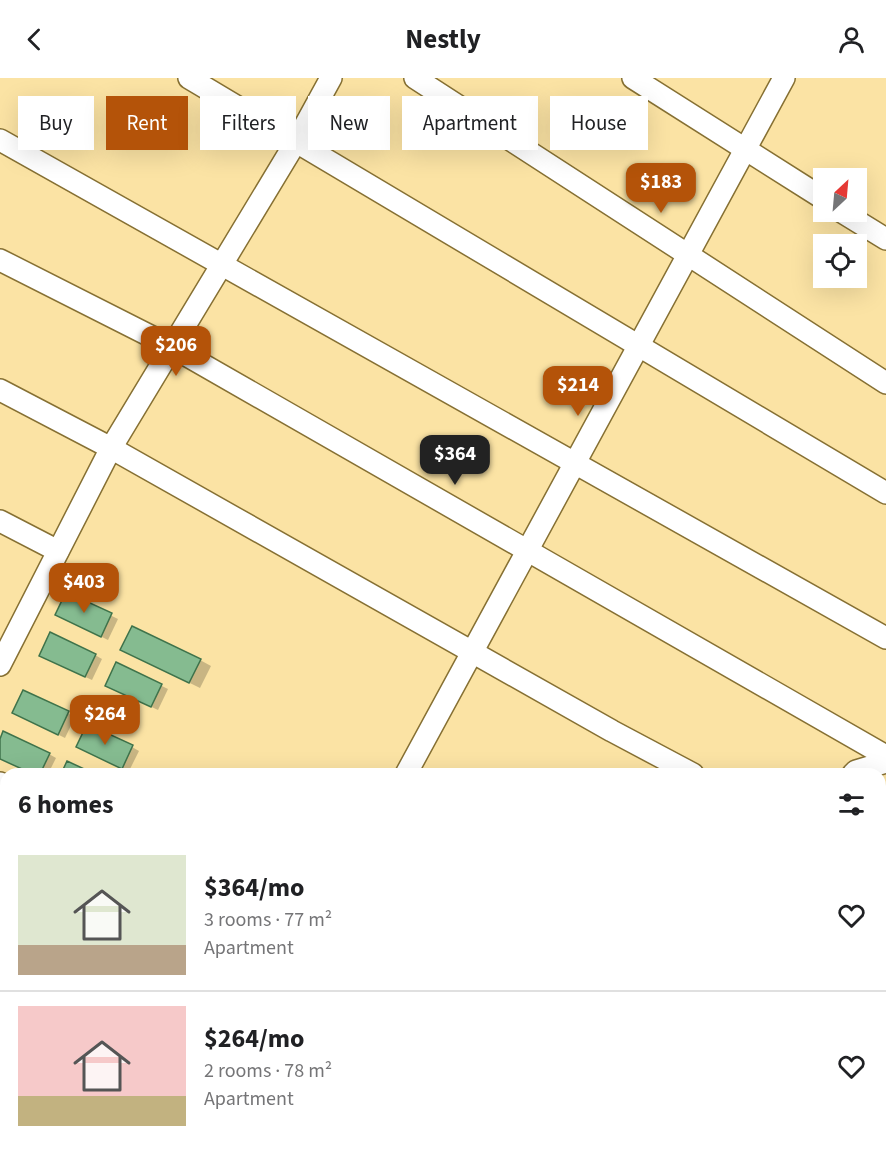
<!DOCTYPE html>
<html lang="en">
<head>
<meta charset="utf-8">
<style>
  body { margin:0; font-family:"Source Sans 3",sans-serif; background:#f6f6f6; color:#202124; height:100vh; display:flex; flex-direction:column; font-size:22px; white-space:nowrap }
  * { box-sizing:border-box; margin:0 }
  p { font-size:20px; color:#757577 }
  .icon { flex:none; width:33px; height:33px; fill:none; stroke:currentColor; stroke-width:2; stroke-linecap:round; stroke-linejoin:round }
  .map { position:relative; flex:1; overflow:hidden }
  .drawer { position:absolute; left:0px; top:690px; width:886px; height:386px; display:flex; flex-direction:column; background:#fff; border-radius:18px 18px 0 0; box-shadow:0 6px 24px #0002 }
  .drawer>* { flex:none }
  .guide { position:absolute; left:18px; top:18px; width:850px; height:54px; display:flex; gap:12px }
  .needle { width:39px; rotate:26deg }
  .controls { position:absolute; left:813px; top:90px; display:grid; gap:12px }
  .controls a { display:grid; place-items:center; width:54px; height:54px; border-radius:0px; background:#fff; box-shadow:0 6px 24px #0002; font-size:30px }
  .price { position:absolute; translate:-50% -51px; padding:0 14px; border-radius:12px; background:#b45309; color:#fff; font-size:20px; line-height:39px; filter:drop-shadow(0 2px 3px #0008) }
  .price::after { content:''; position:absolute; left:50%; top:36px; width:18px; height:14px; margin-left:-9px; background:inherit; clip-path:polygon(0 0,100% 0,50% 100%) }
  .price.current { background:#222; color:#fff }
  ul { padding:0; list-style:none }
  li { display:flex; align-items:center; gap:18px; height:150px; padding:0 18px }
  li+li { border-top:2px solid #e0e0e0 }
  li span { display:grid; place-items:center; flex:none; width:168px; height:120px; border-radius:0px; color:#555 }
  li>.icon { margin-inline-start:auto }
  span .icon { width:72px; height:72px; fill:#fffc; stroke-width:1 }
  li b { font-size:26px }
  h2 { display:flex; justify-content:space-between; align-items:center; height:72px; padding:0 18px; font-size:26px }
  .chip { padding:0 21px; border-radius:0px; background:#fff; box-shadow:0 6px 24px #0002; font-size:21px; line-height:54px }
  .chip.current { background:#b45309; color:#fff }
  header { display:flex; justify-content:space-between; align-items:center; height:78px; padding:0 18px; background:#fff; font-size:27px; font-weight:700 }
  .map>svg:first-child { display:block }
</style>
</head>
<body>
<header><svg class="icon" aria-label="back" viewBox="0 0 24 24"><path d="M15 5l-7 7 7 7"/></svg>Nestly<svg class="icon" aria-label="person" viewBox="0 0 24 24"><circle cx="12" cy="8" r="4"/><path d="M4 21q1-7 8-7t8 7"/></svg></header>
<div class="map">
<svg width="886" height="1075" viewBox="0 0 886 1075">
  <rect width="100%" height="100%" fill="#fbe3a4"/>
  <!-- shadow -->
  <g fill="#0003">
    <polygon points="67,516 118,541 108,562 64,540"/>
    <polygon points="95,577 102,581 92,602 47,581"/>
    <polygon points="133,577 200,582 211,588 200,610"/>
    <polygon points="117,586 168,611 158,632 114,611"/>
    <polygon points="24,614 75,639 65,660 21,638"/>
    <polygon points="0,664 49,676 56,680 48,696 34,696 0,680"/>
    <polygon points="132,669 139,673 129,693 84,672"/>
  </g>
  <!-- building -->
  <g fill="#85bb90" stroke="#3f734b" stroke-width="1.5">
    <polygon points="66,514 112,535 101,559 55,537"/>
    <polygon points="132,548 201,581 189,605 120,572"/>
    <polygon points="50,554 96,576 85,599 39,578"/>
    <polygon points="116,584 162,606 151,629 105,608"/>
    <polygon points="23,612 69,633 58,657 12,635"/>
    <polygon points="87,646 133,667 122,691 76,669"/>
    <polygon points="3,653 50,675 40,696 33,696 0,681 0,661"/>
    <polygon points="67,683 95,696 61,696"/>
  </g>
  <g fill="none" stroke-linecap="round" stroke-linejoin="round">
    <defs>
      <g id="street">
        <polyline points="189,0 886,415"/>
        <polyline points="415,0 886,305"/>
        <polyline points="633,0 824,121"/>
        <polyline points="0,62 886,560"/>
        <polyline points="842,134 886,161"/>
        <polyline points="0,182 172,269 886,678"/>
        <polyline points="0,312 111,370 612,653 693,696"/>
        <polyline points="0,443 58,473"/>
        <polyline points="0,587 111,370 297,62 331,0"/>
        <polyline points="406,696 784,0"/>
        <polyline points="853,696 856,693 886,684"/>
        <polyline points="0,705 6,708"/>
        <polyline points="880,799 886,802"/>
        <polyline points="676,1070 685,1075"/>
        <polyline points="188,1075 192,1070"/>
      </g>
    </defs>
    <!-- street casing -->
    <use href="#street" stroke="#867033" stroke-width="24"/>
    <!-- street -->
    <use href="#street" stroke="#fff" stroke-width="21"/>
  </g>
</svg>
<div class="controls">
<a><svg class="needle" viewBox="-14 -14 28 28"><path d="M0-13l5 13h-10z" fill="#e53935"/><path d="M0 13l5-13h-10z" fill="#757577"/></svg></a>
<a><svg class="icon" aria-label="locate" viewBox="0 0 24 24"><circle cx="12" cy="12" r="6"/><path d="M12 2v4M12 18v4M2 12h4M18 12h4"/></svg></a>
</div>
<b class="price" style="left:661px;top:136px">$183</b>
<b class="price" style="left:176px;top:299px">$206</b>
<b class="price" style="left:578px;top:339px">$214</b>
<b class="price current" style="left:455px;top:408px">$364</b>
<b class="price" style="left:84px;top:536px">$403</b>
<b class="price" style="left:105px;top:668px">$264</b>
<div class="guide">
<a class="chip">Buy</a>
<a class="chip current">Rent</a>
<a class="chip">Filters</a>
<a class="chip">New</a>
<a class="chip">Apartment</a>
<a class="chip">House</a>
</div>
<section class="drawer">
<h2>6 homes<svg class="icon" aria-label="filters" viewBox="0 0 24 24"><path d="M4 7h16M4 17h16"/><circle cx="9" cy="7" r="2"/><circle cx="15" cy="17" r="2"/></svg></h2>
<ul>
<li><span style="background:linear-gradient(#dfe7d0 75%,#b9a48a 0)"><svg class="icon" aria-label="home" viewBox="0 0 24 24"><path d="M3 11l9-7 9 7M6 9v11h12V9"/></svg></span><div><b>$364/mo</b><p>3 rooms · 77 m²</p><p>Apartment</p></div><svg class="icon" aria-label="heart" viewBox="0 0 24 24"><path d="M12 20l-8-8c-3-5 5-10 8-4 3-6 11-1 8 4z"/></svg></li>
<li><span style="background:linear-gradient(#f6c9c9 75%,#c2b280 0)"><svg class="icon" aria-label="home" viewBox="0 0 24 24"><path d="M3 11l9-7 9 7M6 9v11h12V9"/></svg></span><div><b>$264/mo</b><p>2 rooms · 78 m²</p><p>Apartment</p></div><svg class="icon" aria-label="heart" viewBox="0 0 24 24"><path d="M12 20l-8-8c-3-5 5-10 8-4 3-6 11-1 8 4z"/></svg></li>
</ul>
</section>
</div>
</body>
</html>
